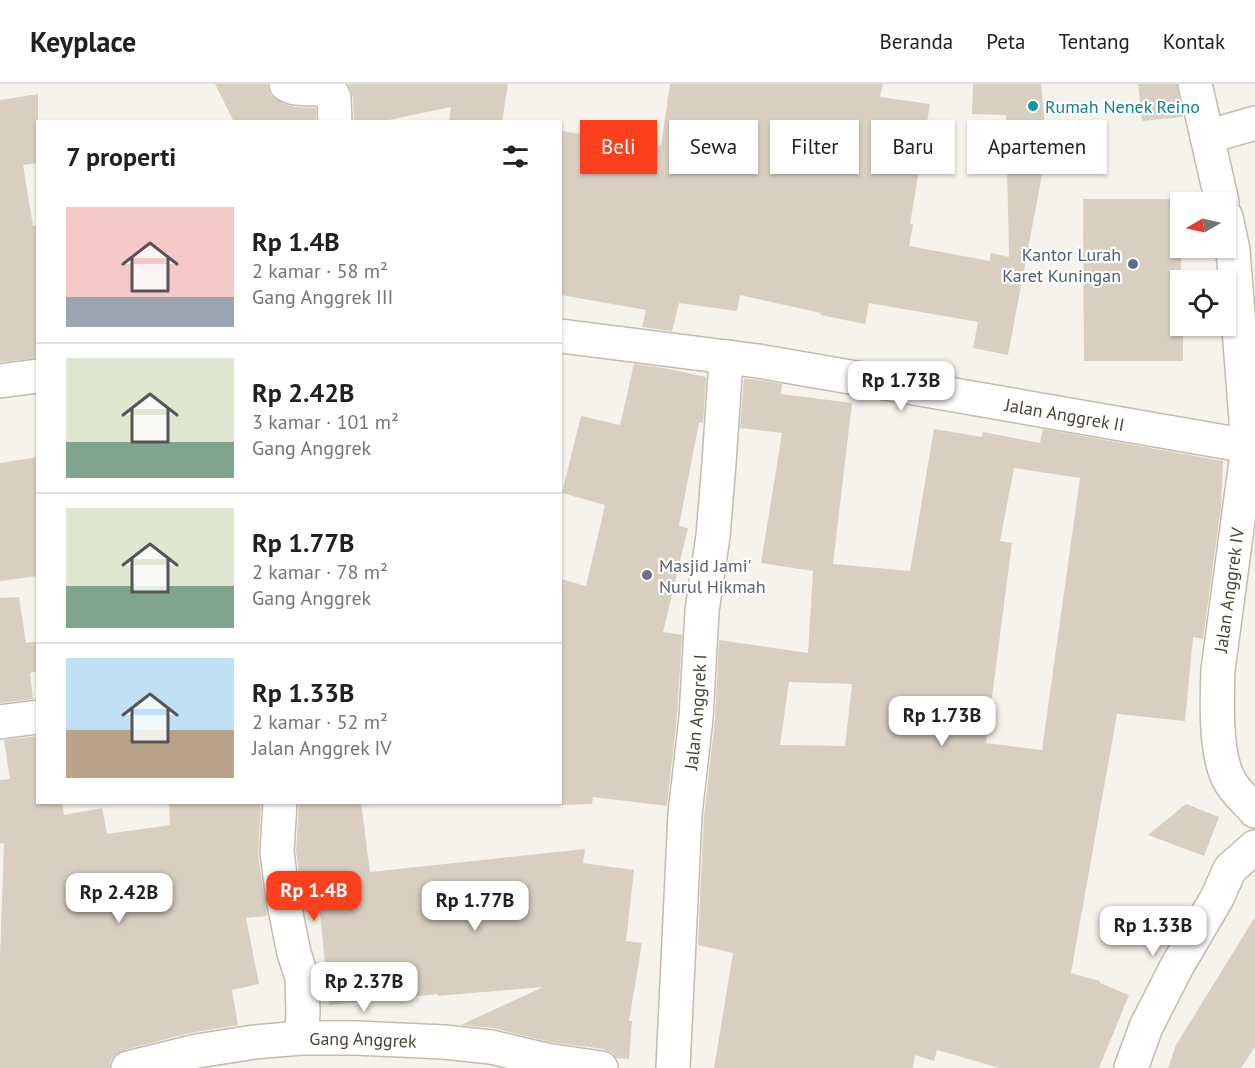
<!DOCTYPE html>
<html lang="id">
<head>
<meta charset="utf-8">
<style>
  body { margin:0; font-family:"PT Sans",sans-serif; background:#f2f2f2; color:#202124; height:100vh; display:flex; flex-direction:column; font-size:22px; white-space:nowrap }
  * { box-sizing:border-box; margin:0 }
  p { font-size:20px; color:#757577 }
  .icon { flex:none; width:33px; height:33px; fill:none; stroke:currentColor; stroke-width:2; stroke-linecap:round; stroke-linejoin:round }
  .map { position:relative; flex:1; overflow:hidden }
  .sheet { position:absolute; left:36px; top:36px; width:526px; height:684px; display:flex; flex-direction:column; background:#fff; border-radius:0px; box-shadow:0 2px 4px #0004 }
  .sheet>* { flex:none }
  .hud { position:absolute; left:580px; top:36px; width:570px; height:54px; display:flex; gap:12px }
  .needle { width:39px; rotate:261deg }
  .buttons { position:absolute; left:1170px; top:108px; display:grid; gap:12px }
  .buttons a { display:grid; place-items:center; width:66px; height:66px; border-radius:0px; background:#fff; box-shadow:0 2px 4px #0004; font-size:30px }
  .price { position:absolute; translate:-50% -51px; padding:0 14px; border-radius:12px; background:#fff; color:#222; font-size:20px; line-height:39px; filter:drop-shadow(0 2px 3px #0008) }
  .price::after { content:''; position:absolute; left:50%; top:36px; width:18px; height:14px; margin-left:-9px; background:inherit; clip-path:polygon(0 0,100% 0,50% 100%) }
  .price.current { background:#fc3f1d; color:#fff }
  ul { padding:0; list-style:none }
  li { display:flex; align-items:center; gap:18px; height:150px; padding:0 30px }
  li+li { border-top:2px solid #e0e0e0 }
  li span { display:grid; place-items:center; flex:none; width:168px; height:120px; border-radius:0px; color:#555 }
  li>.icon { margin-inline-start:auto }
  span .icon { width:72px; height:72px; fill:#fffc; stroke-width:1 }
  li b { font-size:26px }
  h2 { display:flex; justify-content:space-between; align-items:center; height:72px; padding:0 30px; font-size:26px }
  .tag { padding:0 21px; border-radius:0px; background:#fff; box-shadow:0 2px 4px #0004; font-size:21px; line-height:54px }
  .tag.current { background:#fc3f1d; color:#fff }
  header { display:flex; align-items:center; gap:36px; box-sizing:border-box; height:84px; padding:0 30px; background:#fff; border-bottom:2px solid #e0e0e0 }
  header strong { font-size:28px }
  nav { display:flex; gap:33px; margin-inline-start:auto; font-size:21px }
  .map>svg:first-child { display:block }
</style>
</head>
<body>
<header>
<strong>Keyplace</strong>
<nav><a>Beranda</a><a>Peta</a><a>Tentang</a><a>Kontak</a></nav>
</header>
<div class="map">
<svg width="1255" height="984" viewBox="0 0 1255 984">
  <rect width="100%" height="100%" fill="#f6f3ec"/>
  <!-- building -->
  <g fill="#d8cfc1" fill-rule="evenodd">
    <polygon points="215,0 267,0 271,11 283,19 295,23 316,24 316,38 234,38"/>
    <polygon points="348,0 508,0 502,38 449,38 451,23 379,38 354,38 353,13"/>
    <polygon points="670,0 883,0 880,13 930,20 910,140 913,140 909,162 990,177 991,169 1009,173 1006,31 972,30 973,0 1041,0 1047,64 1008,271 973,264 978,238 869,219 865,240 820,231 821,229 740,211 737,227 679,219 672,247 642,243 646,226 561,211 561,47 661,62"/>
    <polygon points="1138,0 1177,0 1183,33 1142,37"/>
    <polygon points="38,10 38,79 23,81 33,142 38,142 38,274 0,278 0,16"/>
    <polygon points="1083,115 1182,115 1180,242 1183,242 1183,277 1084,277"/>
    <polygon points="634,280 664,284 706,293 703,339 699,338 679,442 688,444 663,548 682,551 677,632 667,722 593,713 592,720 561,721 561,495 586,502 605,421 562,409 581,332 620,341"/>
    <path d="M744,294L782,300L781,310L852,319L833,480L910,487L934,345L982,353L983,348L1040,359L1043,345L1223,377L1221,423L1203,555L1193,553L1185,637L1117,630L1071,889L1100,897V899L1129,911L1099,984H1000L937,966L934,977L915,971L913,984H714L733,869L698,861L704,732L715,635L719,556L808,569L813,487L761,479L782,349L740,344ZM1014,384L1080,394L1042,666L986,659L1012,459L1000,457ZM789,598L852,600L845,662L780,661Z"/>
    <polygon points="38,373 38,492 0,497 0,379"/>
    <polygon points="19,513 26,559 38,557 38,587 30,589 33,615 0,619 0,514"/>
    <polygon points="38,652 38,718 62,718 64,731 102,724 107,750 170,741 169,718 261,718 258,770 267,832 246,834 259,900 232,906 238,941 190,949 124,966 115,971 110,978 110,984 0,984 0,873 4,759 0,760 0,696 10,695 4,656"/>
    <polygon points="299,718 361,718 370,788 585,765 583,779 634,786 626,857 642,859 629,937 632,937 629,975 616,974 612,969 604,965 550,958 493,944 461,941 543,903 438,912 438,910 329,921 320,827 305,828 302,812 296,767"/>
    <polygon points="1186,720 1219,733 1204,772 1148,751"/>
    <polygon points="1255,833 1255,963 1241,984 1168,984 1176,961"/>
  </g>
  <g fill="none" stroke-linecap="round" stroke-linejoin="round">
    <defs>
      <g id="minor">
        <path d="M286,0C300,9 317,1 331,8L334,14L335,38"/>
        <polyline points="1195,0 1222,118"/>
        <polyline points="1207,53 1255,39"/>
        <path d="M1226,133L1233,166L1248,362L1218,586C1217,616 1215,667 1228,694C1233,706 1247,717 1255,727"/>
        <path id="s1" d="M561,252L758,277L1248,362"/>
        <polyline points="0,297 38,292"/>
        <polyline points="0,638 38,633"/>
        <polyline points="280,718 277,768 283,815 294,869 302,894 303,929 301,954"/>
        <path id="s2" d="M128,984L197,967L254,958L301,954H356L444,958L491,963L546,976L601,984"/>
        <path id="s3" d="M673,984L685,730L696,634L702,527L713,452L719,379L725,291L729,273"/>
        <polyline points="1131,984 1146,943 1177,882 1217,814 1230,785 1255,763"/>
      </g>
    </defs>
    <!-- minor casing -->
    <use href="#minor" stroke="#c2bbae" stroke-width="36"/>
    <!-- minor -->
    <use href="#minor" stroke="#fff" stroke-width="33"/>
  </g>
  <!-- markers -->
  <circle fill="#0f9aa8" stroke="#fff" stroke-width="2" cx="1033" cy="22" r="6"/>
  <circle fill="#5c6f8a" stroke="#fff" stroke-width="2" cx="1133" cy="180" r="6"/>
  <circle fill="#6b7280" stroke="#fff" stroke-width="2" cx="647" cy="491" r="6"/>
  <g text-anchor="middle" dominant-baseline="central" stroke-width="4.5" stroke-linejoin="round" paint-order="stroke">
    <!-- culture labels -->
    <g font-size="18" fill="#0d838f" stroke="#fff" text-anchor="start">
      <text x="1045" y="22">Rumah Nenek Reino</text>
    </g>
    <!-- service labels -->
    <g font-size="18" fill="#4e5e75" stroke="#fff" text-anchor="end">
      <text x="1121" y="170">Kantor Lurah<tspan x="1121" dy="21">Karet Kuningan</tspan></text>
    </g>
    <!-- street labels -->
    <g font-size="18" fill="#4b4439" stroke="#fff">
      <text stroke="none"><textPath href="#s1" startOffset="510">Jalan Anggrek II</textPath></text>
      <text transform="translate(1229 506) rotate(-82)">Jalan Anggrek IV</text>
      <text stroke="none"><textPath href="#s3" startOffset="357">Jalan Anggrek I</textPath></text>
      <text stroke="none"><textPath href="#s2" startOffset="238">Gang Anggrek</textPath></text>
    </g>
    <!-- worship labels -->
    <g font-size="18" fill="#5b616d" stroke="#fff" text-anchor="start">
      <text x="659" y="481">Masjid Jami'<tspan x="659" dy="21">Nurul Hikmah</tspan></text>
    </g>
  </g>
</svg>
<div class="buttons">
<a><svg class="needle" viewBox="-14 -14 28 28"><path d="M0-13l5 13h-10z" fill="#e53935"/><path d="M0 13l5-13h-10z" fill="#757577"/></svg></a>
<a><svg class="icon" aria-label="locate" viewBox="0 0 24 24"><circle cx="12" cy="12" r="6"/><path d="M12 2v4M12 18v4M2 12h4M18 12h4"/></svg></a>
</div>
<b class="price" style="left:901px;top:328px">Rp 1.73B</b>
<b class="price" style="left:942px;top:663px">Rp 1.73B</b>
<b class="price current" style="left:314px;top:838px">Rp 1.4B</b>
<b class="price" style="left:119px;top:840px">Rp 2.42B</b>
<b class="price" style="left:475px;top:848px">Rp 1.77B</b>
<b class="price" style="left:1153px;top:873px">Rp 1.33B</b>
<b class="price" style="left:364px;top:929px">Rp 2.37B</b>
<div class="hud">
<a class="tag current">Beli</a>
<a class="tag">Sewa</a>
<a class="tag">Filter</a>
<a class="tag">Baru</a>
<a class="tag">Apartemen</a>
</div>
<section class="sheet">
<h2>7 properti<svg class="icon" aria-label="filters" viewBox="0 0 24 24"><path d="M4 7h16M4 17h16"/><circle cx="9" cy="7" r="2"/><circle cx="15" cy="17" r="2"/></svg></h2>
<ul>
<li><span style="background:linear-gradient(#f6c9c9 75%,#9aa5b1 0)"><svg class="icon" aria-label="home" viewBox="0 0 24 24"><path d="M3 11l9-7 9 7M6 9v11h12V9"/></svg></span><div><b>Rp 1.4B</b><p>2 kamar · 58 m²</p><p>Gang Anggrek III</p></div></li>
<li><span style="background:linear-gradient(#dfe7d0 70%,#7fa58c 0)"><svg class="icon" aria-label="home" viewBox="0 0 24 24"><path d="M3 11l9-7 9 7M6 9v11h12V9"/></svg></span><div><b>Rp 2.42B</b><p>3 kamar · 101 m²</p><p>Gang Anggrek</p></div></li>
<li><span style="background:linear-gradient(#dfe7d0 65%,#7fa58c 0)"><svg class="icon" aria-label="home" viewBox="0 0 24 24"><path d="M3 11l9-7 9 7M6 9v11h12V9"/></svg></span><div><b>Rp 1.77B</b><p>2 kamar · 78 m²</p><p>Gang Anggrek</p></div></li>
<li><span style="background:linear-gradient(#bfe0f5 60%,#b9a48a 0)"><svg class="icon" aria-label="home" viewBox="0 0 24 24"><path d="M3 11l9-7 9 7M6 9v11h12V9"/></svg></span><div><b>Rp 1.33B</b><p>2 kamar · 52 m²</p><p>Jalan Anggrek IV</p></div></li>
</ul>
</section>
</div>
</body>
</html>
